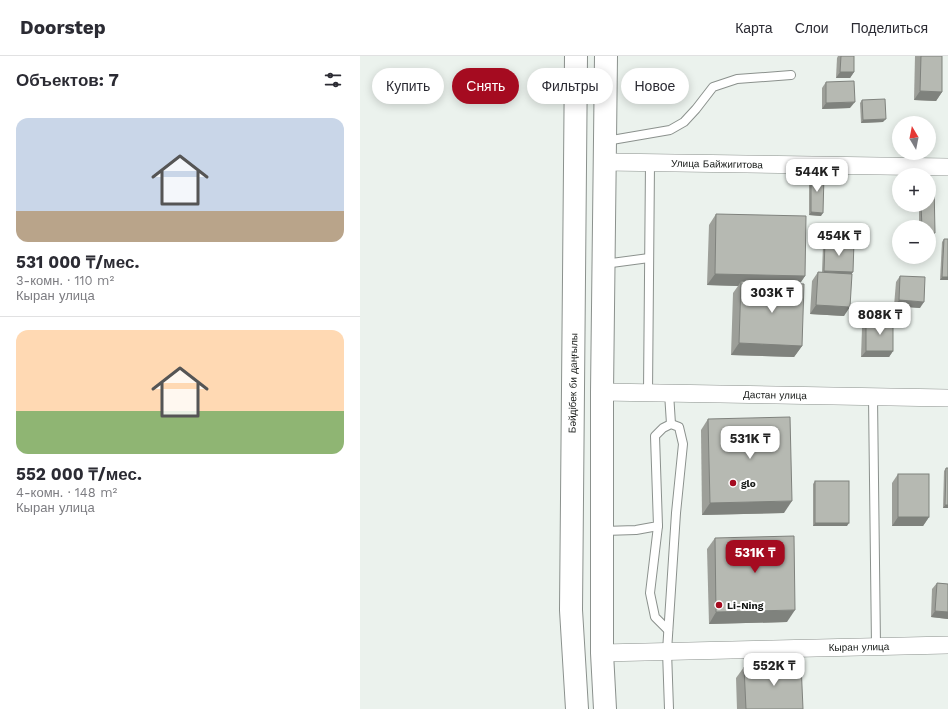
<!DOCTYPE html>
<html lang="ru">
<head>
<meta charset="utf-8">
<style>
  body { margin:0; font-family:"Work Sans",sans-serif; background:#f2f2f3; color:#2b2b33; height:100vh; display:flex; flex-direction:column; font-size:15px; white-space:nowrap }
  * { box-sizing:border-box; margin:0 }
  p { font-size:13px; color:#7c7c81 }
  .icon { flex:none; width:22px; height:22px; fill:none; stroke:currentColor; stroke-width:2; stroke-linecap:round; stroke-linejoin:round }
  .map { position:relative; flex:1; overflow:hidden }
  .drawer { display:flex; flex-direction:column; background:#fff; width:360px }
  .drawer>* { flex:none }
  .banner { position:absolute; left:12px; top:12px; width:380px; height:36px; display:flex; gap:8px }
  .needle { width:26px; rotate:350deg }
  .tools { position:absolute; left:532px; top:60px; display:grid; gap:8px }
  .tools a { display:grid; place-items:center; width:44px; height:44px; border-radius:50%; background:#fff; box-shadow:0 2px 10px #0003; font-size:20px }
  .price { position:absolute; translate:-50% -34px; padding:0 9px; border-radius:8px; background:#fff; color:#222; font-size:13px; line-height:26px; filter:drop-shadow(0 1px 2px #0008) }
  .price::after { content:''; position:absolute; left:50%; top:24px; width:12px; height:9px; margin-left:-6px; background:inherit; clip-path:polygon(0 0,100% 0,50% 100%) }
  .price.current { background:#a50b20; color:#fff }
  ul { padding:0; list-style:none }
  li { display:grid; align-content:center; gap:8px; height:212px; padding:0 16px }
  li+li { border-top:1px solid #e1e1e2 }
  li span { display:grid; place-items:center; height:124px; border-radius:12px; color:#555 }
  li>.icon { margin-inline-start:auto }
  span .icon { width:72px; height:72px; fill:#fffc; stroke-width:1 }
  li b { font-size:17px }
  h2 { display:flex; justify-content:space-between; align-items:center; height:48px; padding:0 16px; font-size:17px }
  .chip { padding:0 14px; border-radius:18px; background:#fff; box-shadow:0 2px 10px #0003; font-size:14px; line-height:36px }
  .chip.current { background:#a50b20; color:#fff }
  header { display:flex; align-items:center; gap:24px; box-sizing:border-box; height:56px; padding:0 20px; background:#fff; border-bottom:1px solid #e1e1e2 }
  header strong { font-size:19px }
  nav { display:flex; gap:22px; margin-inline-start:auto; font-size:14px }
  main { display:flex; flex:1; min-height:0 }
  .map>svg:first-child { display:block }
</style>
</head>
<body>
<header>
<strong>Doorstep</strong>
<nav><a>Карта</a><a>Слои</a><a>Поделиться</a></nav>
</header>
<main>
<section class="drawer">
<h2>Объектов: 7<svg class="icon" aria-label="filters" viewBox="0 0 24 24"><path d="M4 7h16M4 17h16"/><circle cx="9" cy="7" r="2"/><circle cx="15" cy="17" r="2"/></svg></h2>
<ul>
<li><span style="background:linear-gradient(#c9d6e8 75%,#b9a48a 0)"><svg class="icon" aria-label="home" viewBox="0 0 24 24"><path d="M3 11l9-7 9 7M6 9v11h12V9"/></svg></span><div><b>531 000 ₸/мес.</b><p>3-комн. · 110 m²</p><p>Кыран улица</p></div></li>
<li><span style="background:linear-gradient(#ffd9b3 65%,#8fb573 0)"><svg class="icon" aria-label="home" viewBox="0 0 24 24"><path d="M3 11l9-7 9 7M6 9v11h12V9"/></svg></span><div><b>552 000 ₸/мес.</b><p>4-комн. · 148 m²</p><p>Кыран улица</p></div></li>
</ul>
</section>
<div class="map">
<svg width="588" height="653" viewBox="0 0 588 653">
  <rect width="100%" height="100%" fill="#ebf2ed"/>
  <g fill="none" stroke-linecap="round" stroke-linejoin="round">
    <defs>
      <g id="service">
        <polyline points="246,85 310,74 324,66 336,53 353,31 377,23 431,19"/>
        <polyline points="244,208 289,202"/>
        <polyline points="288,337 290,107"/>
        <polyline points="309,337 311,368"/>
        <polyline points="513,341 516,590"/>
        <polyline points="298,470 290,537 295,561 308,574"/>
        <polyline points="244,475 276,474 298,470 295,380 303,372 311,368 319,371 323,388 316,457 307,595 309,653"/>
      </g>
      <g id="minor">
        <polyline points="245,106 588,111"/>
        <polyline points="242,336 588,342"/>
        <polyline points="242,597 588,589"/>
      </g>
      <g id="primary">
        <polyline points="216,0 211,554 217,653"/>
        <polyline points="245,653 242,597 242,336 246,0"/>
      </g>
    </defs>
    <!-- service casing -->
    <use href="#service" stroke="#8b918d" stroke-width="10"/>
    <!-- minor casing -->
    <use href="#minor" stroke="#8b918d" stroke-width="18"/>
    <!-- primary casing -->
    <use href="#primary" stroke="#8b918d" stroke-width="24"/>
    <!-- service -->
    <use href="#service" stroke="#fff" stroke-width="8"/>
    <!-- minor -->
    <use href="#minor" stroke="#fff" stroke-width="17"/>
    <!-- primary -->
    <use href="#primary" stroke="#fff" stroke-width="22"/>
  </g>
  <!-- wall -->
  <g fill="#9d9f99">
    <polygon points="478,0 494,0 494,16 490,22 476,22 477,2"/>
    <polygon points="555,0 582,0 582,36 576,45 554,44"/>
    <polygon points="466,26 490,52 462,53 462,32"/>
    <polygon points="502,44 523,66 501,67 500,47"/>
    <polygon points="451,118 461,160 449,159 449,122"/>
    <polygon points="559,149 569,149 575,177 572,180 569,171 559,171"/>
    <polygon points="356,158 445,220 440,227 442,290 434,301 371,299 373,237 378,230 347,229 349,169"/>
    <polygon points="584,183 588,224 580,224 582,186"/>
    <polygon points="465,186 492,218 484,260 450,258 452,225 458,216 462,216 463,189"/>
    <polygon points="540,220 560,252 534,250 536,226"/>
    <polygon points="506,266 533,295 529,301 501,301 502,272"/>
    <polygon points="348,363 424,457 342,459 341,374"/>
    <polygon points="586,412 588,452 583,452 584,415"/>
    <polygon points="538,418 569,461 563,470 532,470 532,427"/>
    <polygon points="455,425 487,470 453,470 453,428"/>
    <polygon points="355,482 427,566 349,568 347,493"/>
    <polygon points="577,527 588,528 588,563 571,561 572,533"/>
    <polygon points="384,611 443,653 377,653 376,622"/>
  </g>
  <!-- shaded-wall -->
  <g fill="#7f827d">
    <polygon points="480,16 494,16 490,22 476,22"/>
    <polygon points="560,35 582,36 576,45 554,44"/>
    <polygon points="495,46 490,52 462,53 466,47"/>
    <polygon points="526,63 523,66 501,67 503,64"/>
    <polygon points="451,156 463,157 461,160 449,159"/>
    <polygon points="569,177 575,177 572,180 569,180"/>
    <polygon points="464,215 493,216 491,219 462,218"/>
    <polygon points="355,218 445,220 437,232 381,225 378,230 347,229"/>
    <polygon points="582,221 588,221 588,224 580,224"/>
    <polygon points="539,244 564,246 560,252 534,250"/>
    <polygon points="456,249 490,251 484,260 450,258"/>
    <polygon points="379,287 442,290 434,301 371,299"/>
    <polygon points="506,295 533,295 529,301 501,301"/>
    <polygon points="432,445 424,457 342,459 350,447"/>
    <polygon points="585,449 588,449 588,452 583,452"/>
    <polygon points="538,461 569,461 563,470 532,470"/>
    <polygon points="455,467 489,467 487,470 453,470"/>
    <polygon points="435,554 427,566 349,568 356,556"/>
    <polygon points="575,555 588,556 588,563 571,561"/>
  </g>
  <!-- building -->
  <g fill="#b6b9b2" stroke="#7f827d">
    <polygon points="481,0 494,0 494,16 480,16"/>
    <polygon points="561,0 582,0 582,36 560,35"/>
    <polygon points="494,25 495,46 466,47 466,26"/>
    <polygon points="525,43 526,63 503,64 502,44"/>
    <polygon points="451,118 464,119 463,157 451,156"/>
    <polygon points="569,128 574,128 575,177 569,177 569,171 562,171 561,149 569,149"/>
    <polygon points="356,158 446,160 445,220 355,218"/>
    <polygon points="584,183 588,183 588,221 582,221"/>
    <polygon points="465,186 494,186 493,216 464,215"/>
    <polygon points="458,216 492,218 490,251 456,249"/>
    <polygon points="540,220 565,221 564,246 539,244"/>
    <polygon points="381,225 444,228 442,290 379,287"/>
    <rect x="506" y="266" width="27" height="29"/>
    <polygon points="430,361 432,445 350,447 348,363"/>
    <polygon points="586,412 588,412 588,449 585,449"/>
    <rect x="538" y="418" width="31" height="43"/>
    <rect x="455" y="425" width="34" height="42"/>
    <polygon points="434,480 435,554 356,556 355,482"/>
    <polygon points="577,527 588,528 588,556 575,555"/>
    <polygon points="441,607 443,653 386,653 384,611"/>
  </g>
  <!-- markers -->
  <g fill="#a50b20" stroke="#fff" stroke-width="1.5">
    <circle cx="373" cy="427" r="4"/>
    <circle cx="359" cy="549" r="4"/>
  </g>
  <g text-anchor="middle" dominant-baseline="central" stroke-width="4" stroke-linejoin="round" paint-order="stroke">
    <!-- street labels -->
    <g font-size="10" fill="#161917" stroke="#fff">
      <text transform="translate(357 108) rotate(1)">Улица Байжигитова</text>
      <text transform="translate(213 327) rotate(-89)">Бәйдібек би даңғылы</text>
      <text transform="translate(415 339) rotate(1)">Дастан улица</text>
      <text transform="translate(499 591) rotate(-1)">Кыран улица</text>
    </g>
    <!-- poi labels -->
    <g font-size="10" font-weight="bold" fill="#161917" stroke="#fff" text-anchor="start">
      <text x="381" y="427">glo</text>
      <text x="367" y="549">Li-Ning</text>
    </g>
  </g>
</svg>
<div class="tools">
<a><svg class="needle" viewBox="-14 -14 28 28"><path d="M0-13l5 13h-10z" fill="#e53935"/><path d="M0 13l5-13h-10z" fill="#7c7c81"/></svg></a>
<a>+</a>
<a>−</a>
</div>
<b class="price" style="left:457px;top:137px">544K ₸</b>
<b class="price" style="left:479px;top:201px">454K ₸</b>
<b class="price" style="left:412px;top:258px">303K ₸</b>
<b class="price" style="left:520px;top:280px">808K ₸</b>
<b class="price" style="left:390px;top:404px">531K ₸</b>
<b class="price current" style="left:395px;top:518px">531K ₸</b>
<b class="price" style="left:414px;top:631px">552K ₸</b>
<div class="banner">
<a class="chip">Купить</a>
<a class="chip current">Снять</a>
<a class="chip">Фильтры</a>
<a class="chip">Новое</a>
</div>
</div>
</main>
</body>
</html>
